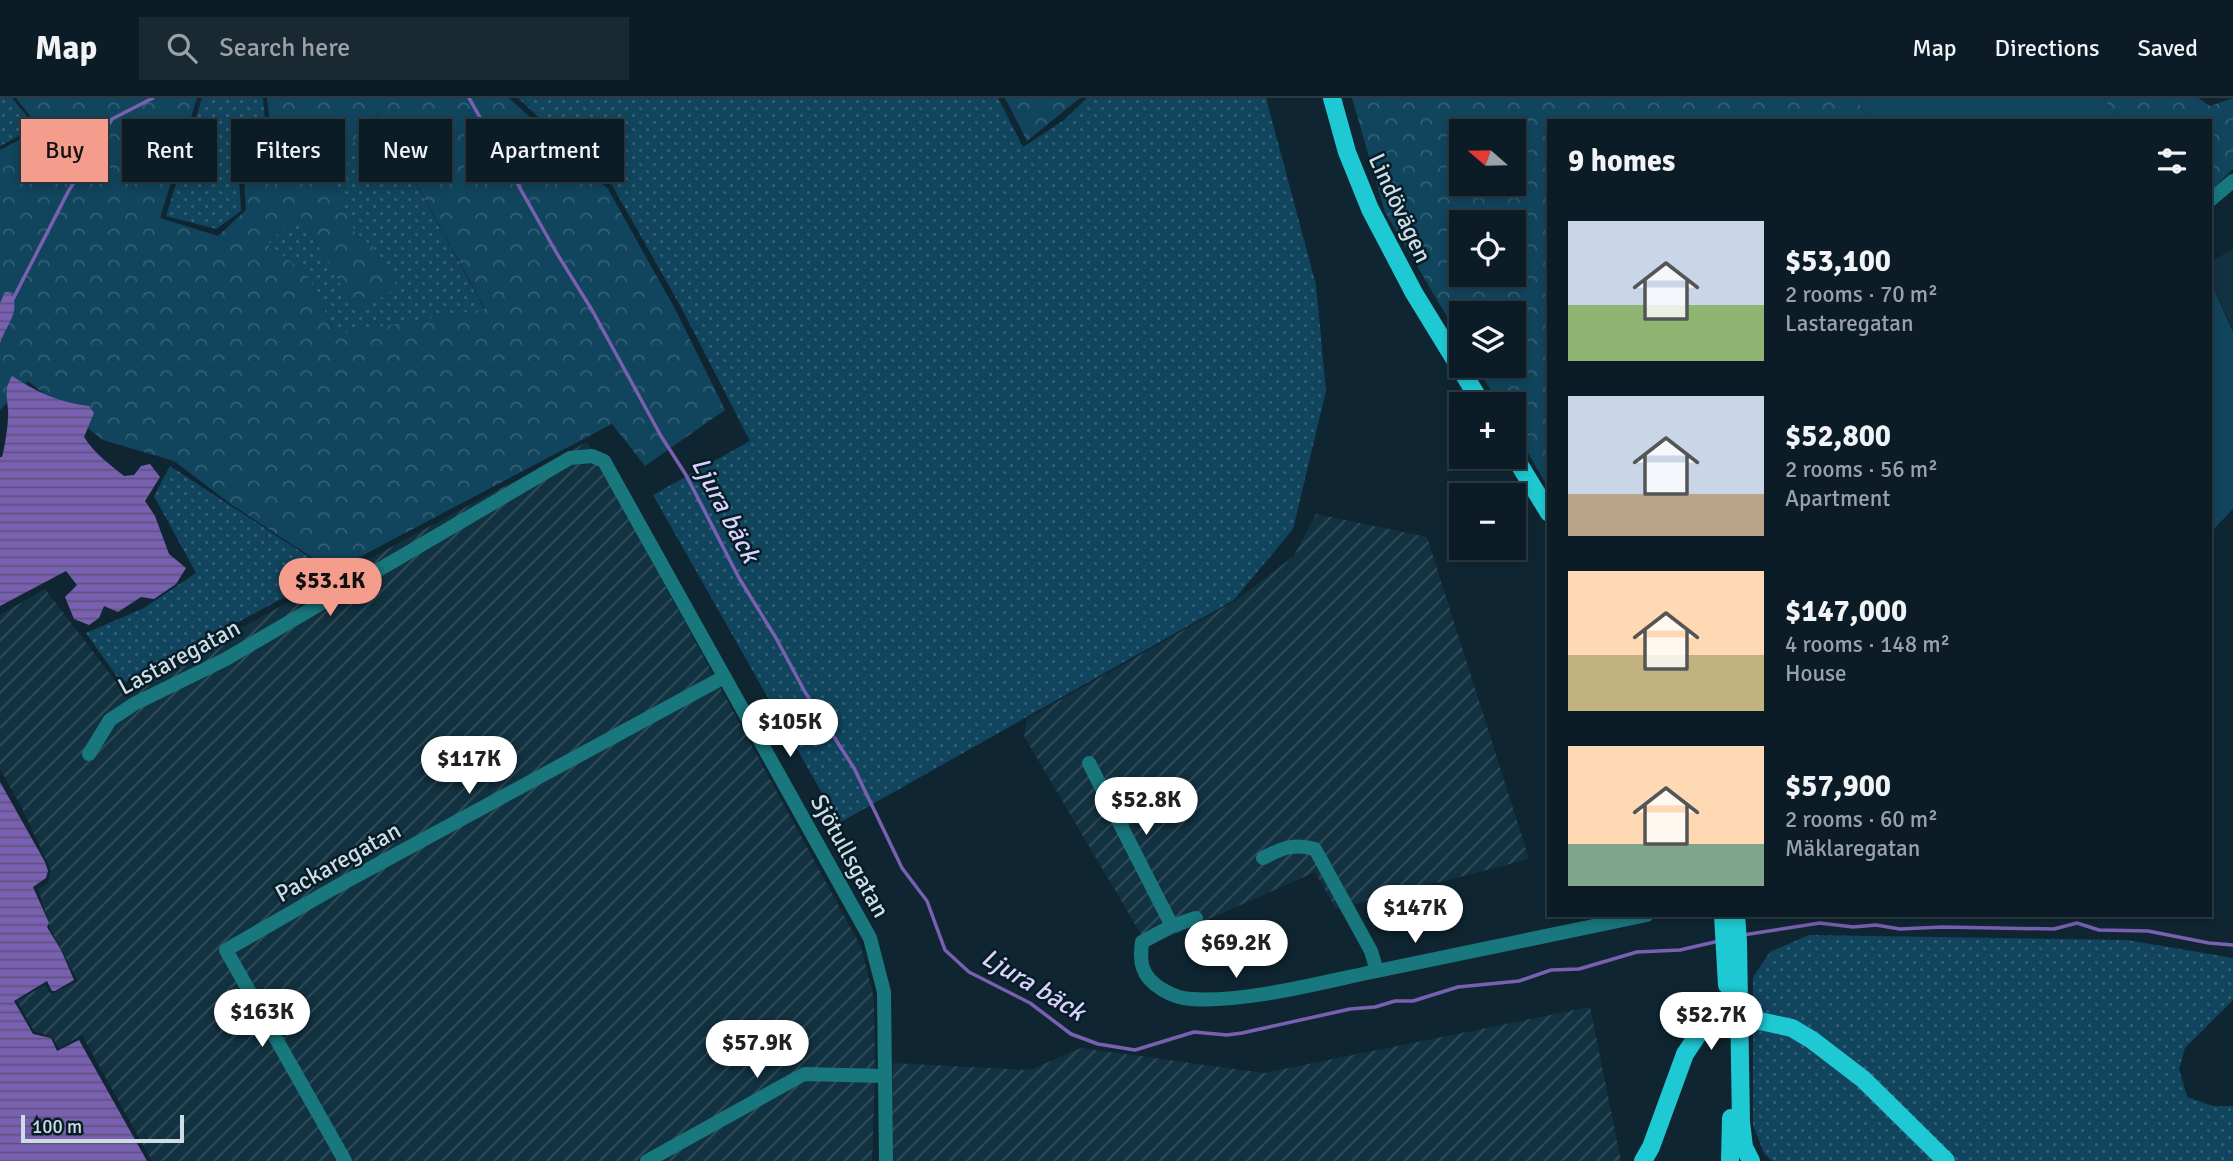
<!DOCTYPE html>
<html lang="en">
<head>
<meta charset="utf-8">
<style>
  body { margin:0; font-family:Signika,sans-serif; background:#192932; color:#f1f3f6; height:100vh; display:flex; flex-direction:column; font-size:26px; white-space:nowrap }
  * { box-sizing:border-box; margin:0 }
  p { font-size:23px; color:#9aa1a7 }
  .icon { flex:none; width:38px; height:38px; fill:none; stroke:currentColor; stroke-width:2; stroke-linecap:round; stroke-linejoin:round }
  .map { position:relative; flex:1; overflow:hidden }
  .panel { position:absolute; left:1547px; top:21px; width:665px; height:798px; display:flex; flex-direction:column; background:#0b1c26; border-radius:0px; box-shadow:0 4px 10px #0003,0 0 0 2px #2b3a43 }
  .panel>* { flex:none }
  .top-card { position:absolute; left:21px; top:21px; width:665px; height:63px; display:flex; gap:14px }
  .needle { width:46px; rotate:290deg }
  .fabs { position:absolute; left:1449px; top:21px; display:grid; gap:14px }
  .fabs a { display:grid; place-items:center; width:77px; height:77px; border-radius:0px; background:#0b1c26; box-shadow:0 4px 10px #0003,0 0 0 2px #2b3a43; font-size:35px }
  .scale { position:absolute; left:21px; bottom:18px; width:163px; box-sizing:border-box; padding-left:7px; border:4px solid #cedce4; border-top:0; font-size:19px; line-height:24px; white-space:nowrap; color:#cedce4; -webkit-text-stroke:5px #061d28; paint-order:stroke }
  .price { position:absolute; translate:-50% -60px; padding:0 16px; border-radius:24px; background:#fff; color:#222; font-size:23px; line-height:46px; filter:drop-shadow(0 2px 4px #0008) }
  .price::after { content:''; position:absolute; left:50%; top:42px; width:21px; height:16px; margin-left:-10px; background:inherit; clip-path:polygon(0 0,100% 0,50% 100%) }
  .price.active { background:#f59d8d; color:#111 }
  ul { padding:0; list-style:none }
  li { display:flex; align-items:center; gap:21px; height:175px; padding:0 21px }
  li span { display:grid; place-items:center; flex:none; width:196px; height:140px; border-radius:0px; color:#555 }
  li>.icon { margin-inline-start:auto }
  span .icon { width:84px; height:84px; fill:#fffc; stroke-width:1 }
  li b { font-size:30px }
  h2 { display:flex; justify-content:space-between; align-items:center; height:84px; padding:0 21px; font-size:30px }
  .chip { padding:0 24px; border-radius:0px; background:#0b1c26; box-shadow:0 4px 10px #0003,0 0 0 2px #2b3a43; font-size:24px; line-height:63px }
  .chip.active { background:#f59d8d; color:#111 }
  header { display:flex; align-items:center; gap:42px; box-sizing:border-box; height:98px; padding:0 35px; background:#0b1c26; border-bottom:2px solid #2b3a43 }
  header strong { font-size:33px }
  nav { display:flex; gap:38px; margin-inline-start:auto; font-size:24px }
  .search { width:490px; height:63px; background:#192932; display:flex; align-items:center; gap:18px; box-sizing:border-box; padding:0 24px; border-radius:0px; color:#9aa1a7; font-size:26px }
  .map>svg:first-child { display:block }
</style>
</head>
<body>
<header>
<strong>Map</strong>
<div class="search"><svg class="icon" aria-label="search" viewBox="0 0 24 24"><circle cx="10" cy="10" r="6"/><path d="M15 15l6 6"/></svg>Search here</div>
<nav><a>Map</a><a>Directions</a><a>Saved</a></nav>
</header>
<div class="map">
<svg width="2233" height="1063" viewBox="0 0 2233 1063">
  <defs>
    <pattern id="industrial-furrows" width="10" height="10" patternUnits="userSpaceOnUse" patternTransform="scale(1.75)"><rect width="10" height="10" fill="#133241"/><path d="M-1 1l2-2M0 10L10 0M9 11l2-2" fill="none" stroke="#344f5c"/></pattern>
    <pattern id="grass-dots" width="8" height="8" patternUnits="userSpaceOnUse" patternTransform="scale(1.75)"><rect width="8" height="8" fill="#11455d"/><path d="M2 2h.1M6 6h.1" fill="none" stroke="#325f74" stroke-width="1.8" stroke-linecap="round"/></pattern>
    <pattern id="forest-crowns" width="20" height="18" patternUnits="userSpaceOnUse" patternTransform="scale(1.75)"><rect width="20" height="18" fill="#11455d"/><path d="M2 6a3 3 0 1 1 6 0M12 15a3 3 0 1 1 6 0" fill="none" stroke="#325f74"/></pattern>
    <pattern id="water-rules" width="6" height="5" patternUnits="userSpaceOnUse" patternTransform="scale(1.75)"><rect width="6" height="5" fill="#7960b1"/><path d="M0 2.5h6" fill="none" stroke="#5e5280"/></pattern>
  </defs>
  <rect width="100%" height="100%" fill="#0f2632"/>
  <!-- built -->
  <polygon fill="#133241" points="2233,152 2233,231 2210,182 2210,163"/>
  <!-- industrial -->
  <g fill="url(#industrial-furrows)">
    <polygon points="587,344 861,849 874,901 875,982 872,1063 152,1063 82,937 59,950 52,939 34,933 17,903 45,887 51,896 78,883 51,832 38,790 48,785 51,772 21,708 0,671 0,517 45,491 123,593"/>
    <polygon points="1316,416 1427,439 1529,761 1336,811 1315,774 1148,848 1024,638 1027,621 1235,503 1294,458"/>
    <polygon points="1590,909 1621,1063 891,1063 893,965 1030,972 1081,950 1264,975"/>
  </g>
  <!-- grass -->
  <g fill="url(#grass-dots)">
    <polygon points="0,0 12,0 36,29 0,48"/>
    <polygon points="202,0 263,0 265,23 237,50 241,113 216,131 166,118"/>
    <polygon points="518,0 998,0 1023,49 1064,22 1087,0 1266,0 1316,187 1326,293 1293,431 1234,502 839,725 653,397 750,343 682,211 612,87"/>
    <polygon points="374,9 485,212 336,236 307,176 267,146 299,116 356,212 372,147 357,139 331,81"/>
    <polygon points="170,368 332,474 122,586 86,535 144,510 196,475 154,398"/>
    <polygon points="1809,837 2127,842 2233,860 2233,902 2185,950 2179,971 2187,999 2213,1008 2233,1008 2233,1063 1772,1063 1764,1055 1753,1027 1753,879 1770,854"/>
  </g>
  <!-- forest -->
  <g fill="url(#forest-crowns)" fill-rule="evenodd">
    <path d="M16,0H197L160,120L218,138L246,112L242,54L270,25L267,0H509L608,91L675,211L725,312L645,368L612,326L333,473L232,407L174,363L103,342L28,283L0,312V52L40,31ZM375,10L485,211L336,236L307,176L267,146L299,116L356,212L399,191L372,147L357,139L331,81Z"/>
    <polygon points="1005,0 1080,0 1027,43"/>
    <path d="M1352,0H1856L1869,23H1549V283L1547,285L1549,290V391L1514,331V306H1499L1476,268H1514V215H1461V242L1385,114ZM1461,33H1514V86H1461ZM1461,124H1514V177H1461Z"/>
    <polygon points="2104,0 2198,0 2210,8 2233,0 2233,71 2210,93 2210,23 2117,23"/>
  </g>
  <!-- garden -->
  <g fill="#11455d">
    <polygon points="1856,0 2104,0 2117,23 1869,23"/>
    <polygon points="2210,183 2233,234 2233,411 2210,435"/>
  </g>
  <!-- water -->
  <g fill="url(#water-rules)">
    <path d="M5,194L11,195C21,213 7,226 0,245V205Z"/>
    <path d="M12,278C36,294 61,305 89,308L94,315L84,339C94,355 109,366 124,378L134,377L141,368L150,366L160,379L145,403L155,418L169,456L186,470L176,486L154,501L141,499L118,514L104,508L99,520L89,527L74,521L65,499L77,487L66,473L0,508V359H2C5,349 9,322 8,312C7,297 4,292 12,278Z"/>
    <polygon points="0,684 45,764 48,773 46,780 33,789 49,825 47,829 61,852 74,882 55,893 52,893 47,883 14,903 33,936 51,940 57,953 79,942 147,1063 0,1063"/>
  </g>
  <g fill="none" stroke-linecap="round" stroke-linejoin="round">
    <!-- stream -->
    <g stroke="#7960b1" stroke-width="3.5">
      <polyline points="469,0 556,154 592,212 661,338 686,377 739,480 776,540 805,594 854,670 902,770 927,803 945,852 969,874 1030,905 1071,936 1098,946 1135,952 1194,934 1227,937 1242,935 1350,911 1375,909 1395,903 1413,903 1458,889 1519,883 1551,872 1579,871 1637,854 1680,852 1719,843"/>
      <polyline points="13,201 68,94 112,21 153,0"/>
      <polyline points="1743,837 1820,825 1853,829 1876,827 1900,831 1942,829 2054,831 2077,825 2099,832 2148,833 2209,845 2233,847"/>
    </g>
    <!-- minor -->
    <g stroke="#18787e" stroke-width="14">
      <polyline points="2210,102 2233,83"/>
      <polyline points="89,656 110,622 134,606 226,561 570,360 592,358 604,363 870,840 884,894 886,1063"/>
      <polyline points="1089,665 1172,828"/>
      <path d="M1263,760C1282,750 1294,745 1315,751L1371,853L1377,873L1647,817"/>
      <path d="M1196,820L1172,828L1142,844C1141,853 1140,862 1143,870C1149,888 1174,900 1191,901C1246,905 1322,884 1377,873"/>
      <polyline points="345,1063 226,852 334,790 724,579"/>
      <polyline points="647,1063 804,976 885,978"/>
    </g>
    <!-- major -->
    <g stroke="#1fc9d3" stroke-width="18">
      <polyline points="1332,0 1347,54 1370,111 1414,195 1482,306"/>
      <polyline points="1514,358 1549,415"/>
      <polyline points="1723,817 1727,887"/>
      <polyline points="1736,817 1738,844 1741,1024 1744,1049 1751,1063"/>
      <polyline points="1643,1063 1651,1049 1685,956 1699,935 1717,926 1760,923 1792,930 1812,942 1863,981 1946,1063"/>
      <polyline points="1730,1063 1731,1020"/>
    </g>
  </g>
  <g text-anchor="middle" dominant-baseline="central" stroke-width="5" stroke-linejoin="round" paint-order="stroke">
    <!-- street labels -->
    <g font-size="24" fill="#cedce4" stroke="#061d28">
      <text transform="translate(1400 110) rotate(65)">Lindövägen</text>
      <text transform="translate(179 559) rotate(-28)">Lastaregatan</text>
      <text transform="translate(850 758) rotate(61)">Sjötullsgatan</text>
      <text transform="translate(338 764) rotate(-29)">Packaregatan</text>
    </g>
    <!-- water labels -->
    <g font-size="26" font-style="italic" fill="#dbd1fd" stroke="#061d28">
      <text transform="translate(725 412) rotate(62)">Ljura bäck</text>
      <text transform="translate(1033 887) rotate(31)">Ljura bäck</text>
    </g>
  </g>
</svg>
<div class="fabs">
<a><svg class="needle" viewBox="-14 -14 28 28"><path d="M0-13l5 13h-10z" fill="#e53935"/><path d="M0 13l5-13h-10z" fill="#9aa1a7"/></svg></a>
<a><svg class="icon" aria-label="locate" viewBox="0 0 24 24"><circle cx="12" cy="12" r="6"/><path d="M12 2v4M12 18v4M2 12h4M18 12h4"/></svg></a>
<a><svg class="icon" aria-label="layers" viewBox="0 0 24 24"><path d="M12 4l9 5-9 5-9-5zM3 14l9 5 9-5"/></svg></a>
<a>+</a>
<a>−</a>
</div>
<div class="scale">100 m</div>
<b class="price active" style="left:330px;top:520px">$53.1K</b>
<b class="price" style="left:790px;top:661px">$105K</b>
<b class="price" style="left:469px;top:698px">$117K</b>
<b class="price" style="left:1146px;top:739px">$52.8K</b>
<b class="price" style="left:1415px;top:847px">$147K</b>
<b class="price" style="left:1236px;top:882px">$69.2K</b>
<b class="price" style="left:262px;top:951px">$163K</b>
<b class="price" style="left:1711px;top:954px">$52.7K</b>
<b class="price" style="left:757px;top:982px">$57.9K</b>
<div class="top-card">
<a class="chip active">Buy</a>
<a class="chip">Rent</a>
<a class="chip">Filters</a>
<a class="chip">New</a>
<a class="chip">Apartment</a>
</div>
<section class="panel">
<h2>9 homes<svg class="icon" aria-label="filters" viewBox="0 0 24 24"><path d="M4 7h16M4 17h16"/><circle cx="9" cy="7" r="2"/><circle cx="15" cy="17" r="2"/></svg></h2>
<ul>
<li><span style="background:linear-gradient(#c9d6e8 60%,#8fb573 0)"><svg class="icon" aria-label="home" viewBox="0 0 24 24"><path d="M3 11l9-7 9 7M6 9v11h12V9"/></svg></span><div><b>$53,100</b><p>2 rooms · 70 m²</p><p>Lastaregatan</p></div></li>
<li><span style="background:linear-gradient(#c9d6e8 70%,#b9a48a 0)"><svg class="icon" aria-label="home" viewBox="0 0 24 24"><path d="M3 11l9-7 9 7M6 9v11h12V9"/></svg></span><div><b>$52,800</b><p>2 rooms · 56 m²</p><p>Apartment</p></div></li>
<li><span style="background:linear-gradient(#ffd9b3 60%,#c2b280 0)"><svg class="icon" aria-label="home" viewBox="0 0 24 24"><path d="M3 11l9-7 9 7M6 9v11h12V9"/></svg></span><div><b>$147,000</b><p>4 rooms · 148 m²</p><p>House</p></div></li>
<li><span style="background:linear-gradient(#ffd9b3 70%,#7fa58c 0)"><svg class="icon" aria-label="home" viewBox="0 0 24 24"><path d="M3 11l9-7 9 7M6 9v11h12V9"/></svg></span><div><b>$57,900</b><p>2 rooms · 60 m²</p><p>Mäklaregatan</p></div></li>
</ul>
</section>
</div>
</body>
</html>
